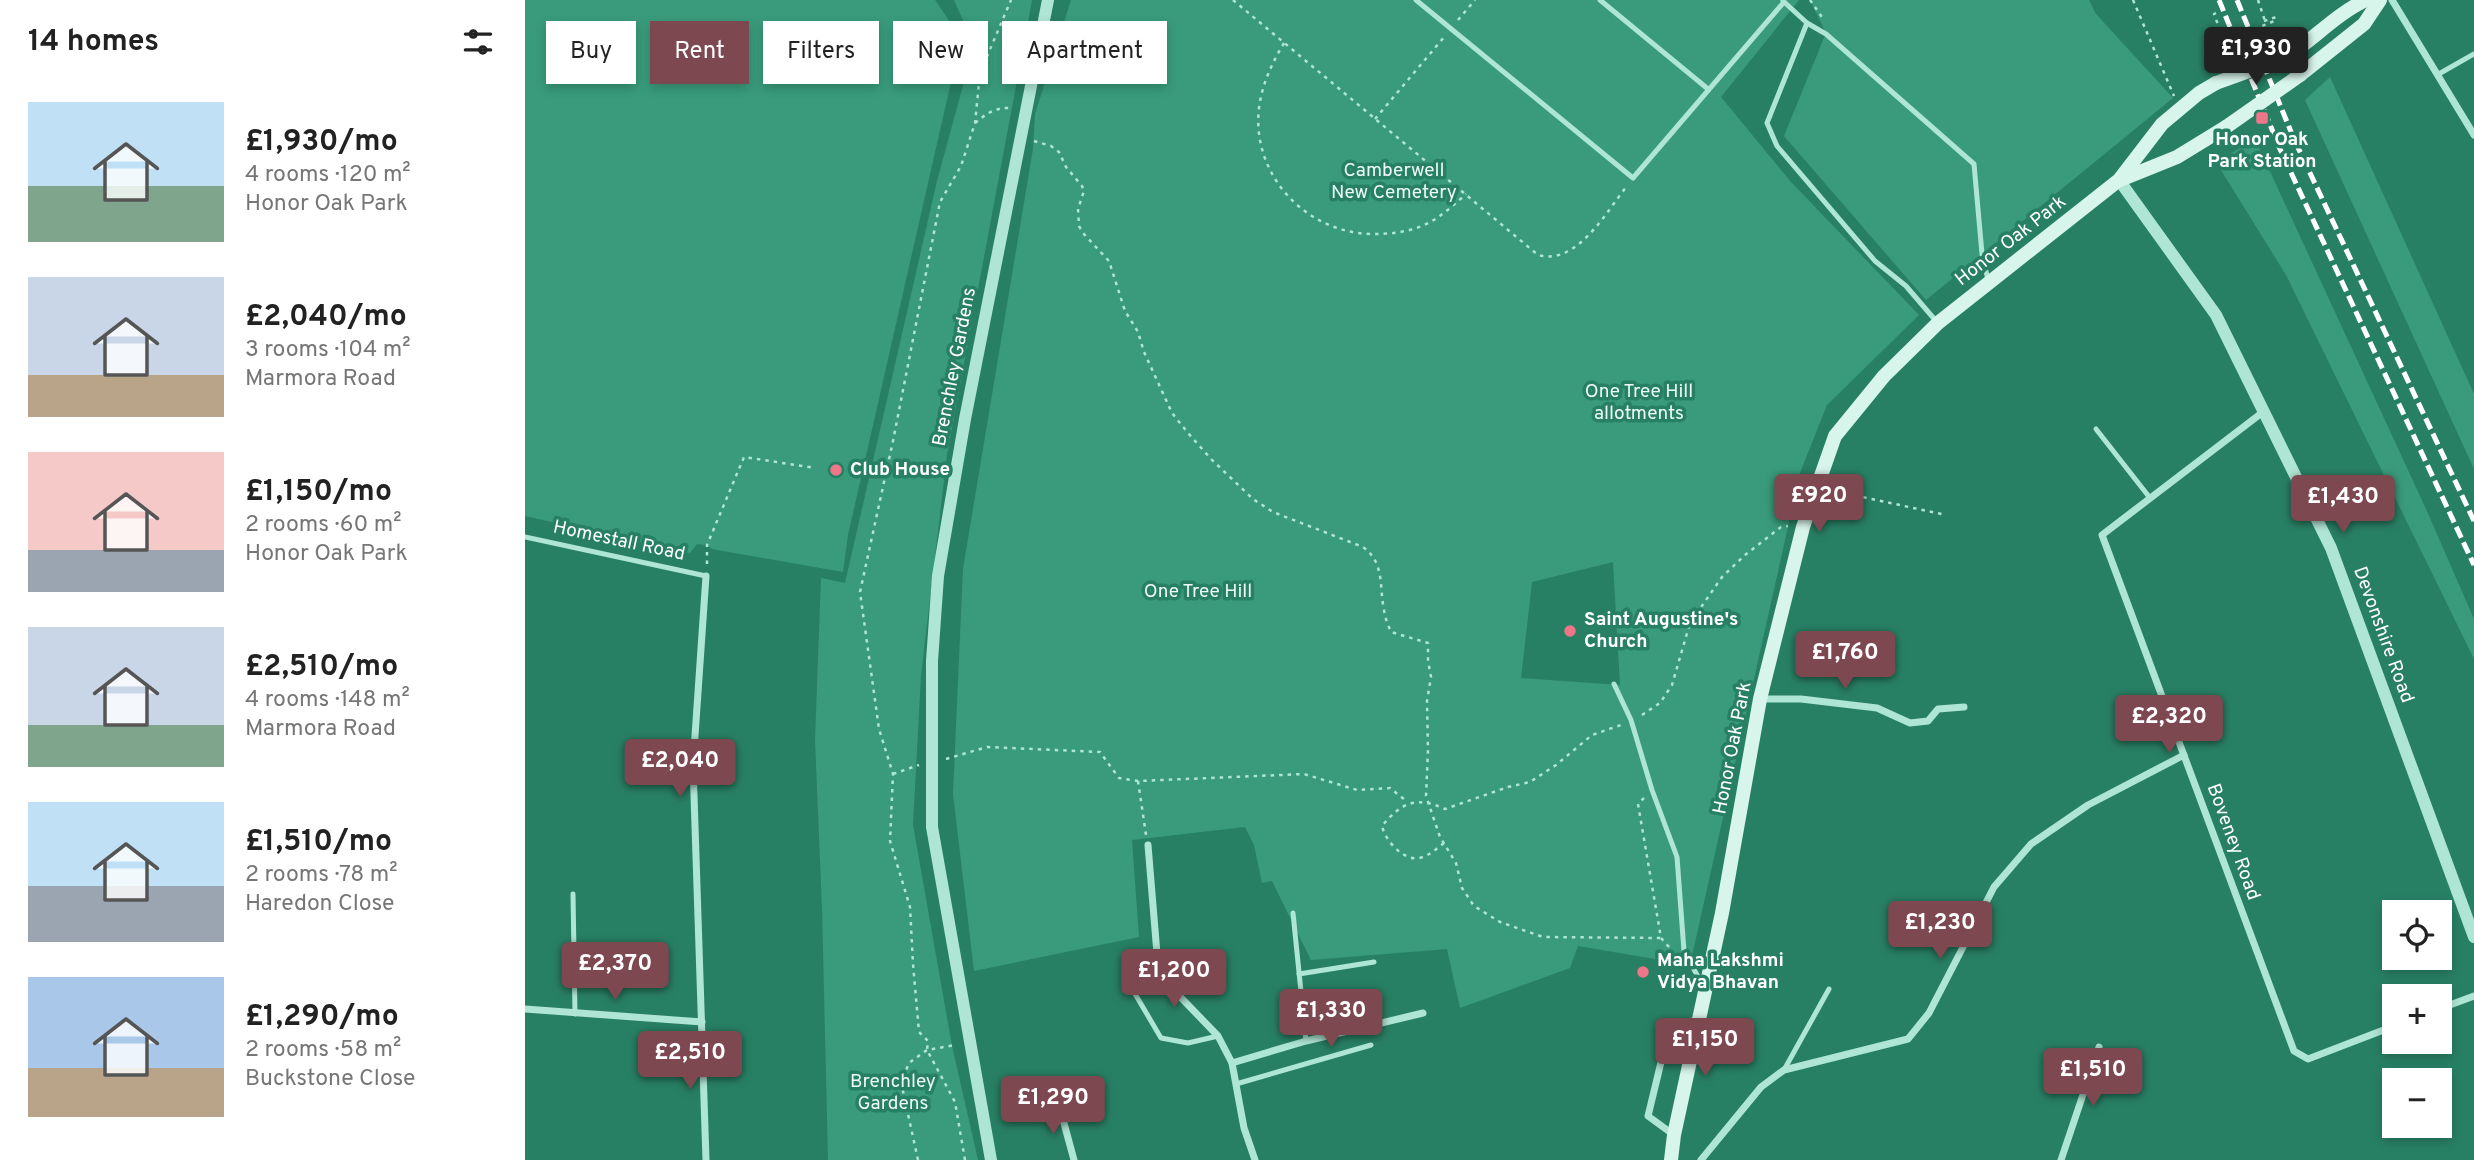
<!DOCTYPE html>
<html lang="en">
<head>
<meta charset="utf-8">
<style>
  body { margin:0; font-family:Overpass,sans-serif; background:#f2f2f2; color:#222; height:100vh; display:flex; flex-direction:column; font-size:26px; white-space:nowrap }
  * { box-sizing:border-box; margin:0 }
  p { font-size:23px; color:#767676 }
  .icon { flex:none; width:38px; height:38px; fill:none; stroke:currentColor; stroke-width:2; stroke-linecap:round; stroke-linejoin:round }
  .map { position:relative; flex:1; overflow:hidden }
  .details { display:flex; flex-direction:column; background:#fff; width:525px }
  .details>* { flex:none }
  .top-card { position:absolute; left:21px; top:21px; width:665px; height:63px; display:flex; gap:14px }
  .fabs { position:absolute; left:1857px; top:900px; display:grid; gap:14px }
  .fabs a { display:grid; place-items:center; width:70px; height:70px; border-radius:0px; background:#fff; box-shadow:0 4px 10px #0003; font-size:35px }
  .price { position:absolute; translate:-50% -60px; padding:0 16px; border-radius:7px; background:#7d4850; color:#fff; font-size:23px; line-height:46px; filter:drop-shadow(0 2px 4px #0008) }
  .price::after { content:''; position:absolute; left:50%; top:42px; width:21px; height:16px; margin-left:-10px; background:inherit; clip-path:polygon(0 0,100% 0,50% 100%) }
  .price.current { background:#222; color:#fff }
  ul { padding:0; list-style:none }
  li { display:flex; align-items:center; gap:21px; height:175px; padding:0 28px }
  li span { display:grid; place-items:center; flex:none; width:196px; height:140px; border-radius:0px; color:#555 }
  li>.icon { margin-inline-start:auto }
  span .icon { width:84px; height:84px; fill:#fffc; stroke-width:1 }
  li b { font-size:30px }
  h2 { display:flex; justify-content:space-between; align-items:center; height:84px; padding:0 28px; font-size:30px }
  .tag { padding:0 24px; border-radius:0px; background:#fff; box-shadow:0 4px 10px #0003; font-size:24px; line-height:63px }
  .tag.current { background:#7d4850; color:#fff }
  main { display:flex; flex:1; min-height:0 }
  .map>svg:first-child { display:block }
</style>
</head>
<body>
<main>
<section class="details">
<h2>14 homes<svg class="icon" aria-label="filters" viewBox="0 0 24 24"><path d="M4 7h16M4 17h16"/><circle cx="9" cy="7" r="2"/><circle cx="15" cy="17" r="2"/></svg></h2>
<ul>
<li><span style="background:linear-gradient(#bfe0f5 60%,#7fa58c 0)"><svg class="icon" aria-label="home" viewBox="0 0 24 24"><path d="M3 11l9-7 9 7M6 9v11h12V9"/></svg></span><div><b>£1,930/mo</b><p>4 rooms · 120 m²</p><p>Honor Oak Park</p></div></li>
<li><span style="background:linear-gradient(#c9d6e8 70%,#b9a48a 0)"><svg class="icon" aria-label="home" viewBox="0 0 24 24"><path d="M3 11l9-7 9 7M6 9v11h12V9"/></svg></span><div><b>£2,040/mo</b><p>3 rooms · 104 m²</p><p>Marmora Road</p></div></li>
<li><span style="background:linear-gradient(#f6c9c9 70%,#9aa5b1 0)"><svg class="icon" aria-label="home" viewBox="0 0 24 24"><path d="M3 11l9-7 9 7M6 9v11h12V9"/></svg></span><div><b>£1,150/mo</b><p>2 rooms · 60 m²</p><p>Honor Oak Park</p></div></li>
<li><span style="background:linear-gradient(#c9d6e8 70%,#7fa58c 0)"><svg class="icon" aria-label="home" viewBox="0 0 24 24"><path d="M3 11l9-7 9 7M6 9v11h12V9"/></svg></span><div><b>£2,510/mo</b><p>4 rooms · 148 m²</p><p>Marmora Road</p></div></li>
<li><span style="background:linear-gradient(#bfe0f5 60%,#9aa5b1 0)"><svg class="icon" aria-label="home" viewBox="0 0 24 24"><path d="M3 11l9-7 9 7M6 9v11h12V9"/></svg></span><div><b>£1,510/mo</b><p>2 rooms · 78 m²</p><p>Haredon Close</p></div></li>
<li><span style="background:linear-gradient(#a9c7e8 65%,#b9a48a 0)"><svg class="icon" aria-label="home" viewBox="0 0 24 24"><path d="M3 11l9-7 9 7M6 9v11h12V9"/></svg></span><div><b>£1,290/mo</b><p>2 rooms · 58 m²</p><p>Buckstone Close</p></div></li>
</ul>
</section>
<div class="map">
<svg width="1949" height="1160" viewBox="0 0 1949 1160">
  <rect width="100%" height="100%" fill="#288064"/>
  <!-- green -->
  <g fill="#399b7b" fill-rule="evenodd">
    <polygon points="0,0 410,0 436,38 323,535 318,572 187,549 182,545 172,544 165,553 0,516"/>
    <polygon points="429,0 507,0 422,455 396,675 388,825 427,1046 453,1160 303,1160 297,907 290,740 296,578 320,583 412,181 449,45"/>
    <path d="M546,0H1274L1196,97L1266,182L1394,315L1302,405L1275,473L1165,965L1053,946L1045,968L935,1008L922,949L786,960L747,881L737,883L729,845L720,827L607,840L614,937L449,971L428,794L438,569L508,149L510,114ZM1088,562L1095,685L996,678L1007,582Z"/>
    <polygon points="1285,0 1564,0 1571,14 1648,98 1401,300 1259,136 1301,33"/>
    <polygon points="1805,77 1949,394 1949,469 1780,100"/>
    <polygon points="1730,139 1901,509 1949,619 1949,659 1761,275 1691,162"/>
  </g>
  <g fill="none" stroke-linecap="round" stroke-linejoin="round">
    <!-- path -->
    <g stroke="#afe5d4" stroke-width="2.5" stroke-dasharray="3.5 5" stroke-linecap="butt">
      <path d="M708,0L1013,255C1052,266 1081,212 1102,186"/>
      <polyline points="1285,0 1299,20"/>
      <polyline points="1608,0 1649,96"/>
      <polyline points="1733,0 1741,24"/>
      <polyline points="1691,13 1689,14 1699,41"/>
      <polyline points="933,20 950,0"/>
      <polyline points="1739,21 1751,17 1752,20"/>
      <polyline points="1720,32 1728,52"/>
      <path d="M759,43C747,63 737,84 734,108C726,176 783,235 850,234C869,234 890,231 907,221C919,214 930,204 941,194"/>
      <polyline points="1690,45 1690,42 1700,37"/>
      <polyline points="850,119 920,36"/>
      <path d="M450,123C462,113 471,107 487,108"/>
      <path d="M509,141L526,146L534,152L541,167L557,186L559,191L553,209L554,226L558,233L584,261L600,311L613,332L619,352L647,413L663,433L686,459L728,499L748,512L838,547C860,563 854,586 859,610C860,618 863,625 866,632L903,643V661L906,677L902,701L903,750L901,796L915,837L931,863L937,888L949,906L975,922L1018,937L1136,938"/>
      <polyline points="1305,490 1421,515"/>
      <polyline points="182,564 182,545 219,457 290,468"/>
      <polyline points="1117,715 1135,703 1147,685 1165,623 1197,577 1220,555 1256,527 1263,526"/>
      <polyline points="421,759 462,747 575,752 594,778 613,781 779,774 832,790 865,788 880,800"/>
      <polyline points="368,774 394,765"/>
      <polyline points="613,781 621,835"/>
      <polyline points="1119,798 1113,804 1136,938 1143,946 1149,948"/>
      <path d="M919,843C911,849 904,856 894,858C878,861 860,840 857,826C877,802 891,796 920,809L983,787L1005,782L1031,765L1067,735L1096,725"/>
      <polyline points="393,1160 376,1082 384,1063 402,1050 430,1045"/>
      <polyline points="440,1160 430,1102 402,1050 403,1041 394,1032 388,964 385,907 365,841 368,774 354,729 335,592 368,441 415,202 436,166 450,123 455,73 486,0"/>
    </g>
    <!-- service -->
    <g stroke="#afe5d4" stroke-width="5">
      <polyline points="891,0 1108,178 1259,2"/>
      <polyline points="1075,0 1183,89"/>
      <polyline points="1258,1 1282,23 1301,34 1449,164 1457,254 1463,280"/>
      <polyline points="1282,23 1242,123 1252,146 1350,261 1381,286 1411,321"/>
      <polyline points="1912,75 1949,54"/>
      <polyline points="1571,429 1625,498"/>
      <polyline points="0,537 181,576"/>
      <polyline points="1089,684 1106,720 1127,790 1152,857 1159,951 1178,986"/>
      <polyline points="48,894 50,1014"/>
      <polyline points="768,913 781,1041"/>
      <polyline points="774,974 849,962"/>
      <polyline points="606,987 636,1038 663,1043 693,1036"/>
      <polyline points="1259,1070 1304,989"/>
      <polyline points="711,1084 846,1045"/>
    </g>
    <!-- minor -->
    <g stroke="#afe5d4" stroke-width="7">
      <polyline points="1867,0 1949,135"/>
      <polyline points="1738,412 1577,535 1769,1051 1783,1059 1869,1026"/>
      <polyline points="1236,699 1276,699 1352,708 1385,723 1403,721 1413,709 1439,707"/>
      <polyline points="623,845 633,966 639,980 693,1036 707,1063 719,1128 730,1160"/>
      <polyline points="0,1009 177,1022"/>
      <polyline points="1914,1009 1949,996"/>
      <polyline points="707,1063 781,1041 898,1013"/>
      <polyline points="534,1105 549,1160"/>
      <polyline points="1149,1135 1123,1116 1145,1025 1174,1020"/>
      <polyline points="181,1160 168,765 181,576"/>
      <polyline points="1176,1160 1236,1087 1259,1070 1383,1039 1404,1013 1469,887 1506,844 1563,805 1659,755"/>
      <polyline points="1536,1160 1574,1047"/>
    </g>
    <!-- tertiary -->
    <g stroke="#afe5d4" stroke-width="12">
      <polyline points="1594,180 1691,315 1806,548 1949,937"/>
      <polyline points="466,1160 407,827 407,661 413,576 440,419 523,0"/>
    </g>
    <!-- secondary -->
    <g stroke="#d8f5ec" stroke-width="14">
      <path d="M1760,58C1788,40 1811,14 1841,0"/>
      <polyline points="1775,75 1839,24 1855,0"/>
      <polyline points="1595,180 1652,157 1701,127"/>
      <polyline points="1146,1160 1149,1135 1197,913 1235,699 1278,527 1310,436 1359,376 1413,323 1594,180 1637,124 1674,93 1691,83"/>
    </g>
    <!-- rail -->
    <g stroke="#fff" stroke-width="5" stroke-dasharray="12 5" stroke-linecap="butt">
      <polyline points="1694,0 1755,149 1949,565"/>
      <polyline points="1712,0 1769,139 1949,521"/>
    </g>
    <!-- path-bridge -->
    <polyline stroke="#afe5d4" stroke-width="2.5" stroke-dasharray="3.5 5" stroke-linecap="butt" points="1690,45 1752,20"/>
    <!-- secondary-bridge -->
    <g stroke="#d8f5ec" stroke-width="14">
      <polyline points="1691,83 1760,58"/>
      <polyline points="1701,127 1775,75"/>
    </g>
  </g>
  <!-- markers -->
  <g fill="#ed7689" stroke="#288064" stroke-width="2.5">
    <rect x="1730" y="111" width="14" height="14" rx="3.5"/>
    <circle cx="311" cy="470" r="7"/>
    <circle cx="1045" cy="631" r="7"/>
    <circle cx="1118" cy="972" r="7"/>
  </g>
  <g text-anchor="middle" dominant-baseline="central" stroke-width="7" stroke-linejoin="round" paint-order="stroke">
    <!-- poi labels -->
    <g font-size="19" font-weight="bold" fill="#fff" stroke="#288064" text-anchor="start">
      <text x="1737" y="140" text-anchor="middle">Honor Oak<tspan x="1737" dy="22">Park Station</tspan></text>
      <text x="325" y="470">Club House</text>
      <text x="1059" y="620">Saint Augustine's<tspan x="1059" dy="22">Church</tspan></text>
      <text x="1132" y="961">Maha Lakshmi<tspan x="1132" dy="22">Vidya Bhavan</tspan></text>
    </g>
    <!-- park labels -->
    <g font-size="19" fill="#edfbf6" stroke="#288064">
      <text x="869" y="171">Camberwell<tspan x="869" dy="22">New Cemetery</tspan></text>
      <text x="1114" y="392">One Tree Hill<tspan x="1114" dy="22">allotments</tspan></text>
      <text x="673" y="592">One Tree Hill</text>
      <text x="368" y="1082">Brenchley<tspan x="368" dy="22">Gardens</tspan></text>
    </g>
    <!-- street labels -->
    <g font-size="19" fill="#fff" stroke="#288064">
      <text transform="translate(1486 241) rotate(-38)">Honor Oak Park</text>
      <text transform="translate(430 367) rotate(-79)">Brenchley Gardens</text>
      <text transform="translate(94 541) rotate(12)">Homestall Road</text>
      <text transform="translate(1858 635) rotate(70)">Devonshire Road</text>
      <text transform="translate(1208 748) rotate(-79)">Honor Oak Park</text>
      <text transform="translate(1708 842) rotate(70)">Boveney Road</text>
    </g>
  </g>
</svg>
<div class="fabs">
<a><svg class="icon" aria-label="locate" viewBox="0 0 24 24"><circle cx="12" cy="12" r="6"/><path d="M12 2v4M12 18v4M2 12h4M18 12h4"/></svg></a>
<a>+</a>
<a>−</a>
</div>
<b class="price current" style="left:1731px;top:87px">£1,930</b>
<b class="price" style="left:1294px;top:534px">£920</b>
<b class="price" style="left:1818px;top:535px">£1,430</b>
<b class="price" style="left:1320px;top:691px">£1,760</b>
<b class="price" style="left:1644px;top:755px">£2,320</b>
<b class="price" style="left:155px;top:799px">£2,040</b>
<b class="price" style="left:1415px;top:961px">£1,230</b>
<b class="price" style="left:90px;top:1002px">£2,370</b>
<b class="price" style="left:649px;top:1009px">£1,200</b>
<b class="price" style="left:806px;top:1049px">£1,330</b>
<b class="price" style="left:1180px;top:1078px">£1,150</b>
<b class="price" style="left:165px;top:1091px">£2,510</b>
<b class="price" style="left:1568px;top:1108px">£1,510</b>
<b class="price" style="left:528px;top:1136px">£1,290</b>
<div class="top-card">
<a class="tag">Buy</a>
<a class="tag current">Rent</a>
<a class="tag">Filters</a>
<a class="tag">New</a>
<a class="tag">Apartment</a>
</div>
</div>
</main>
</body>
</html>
